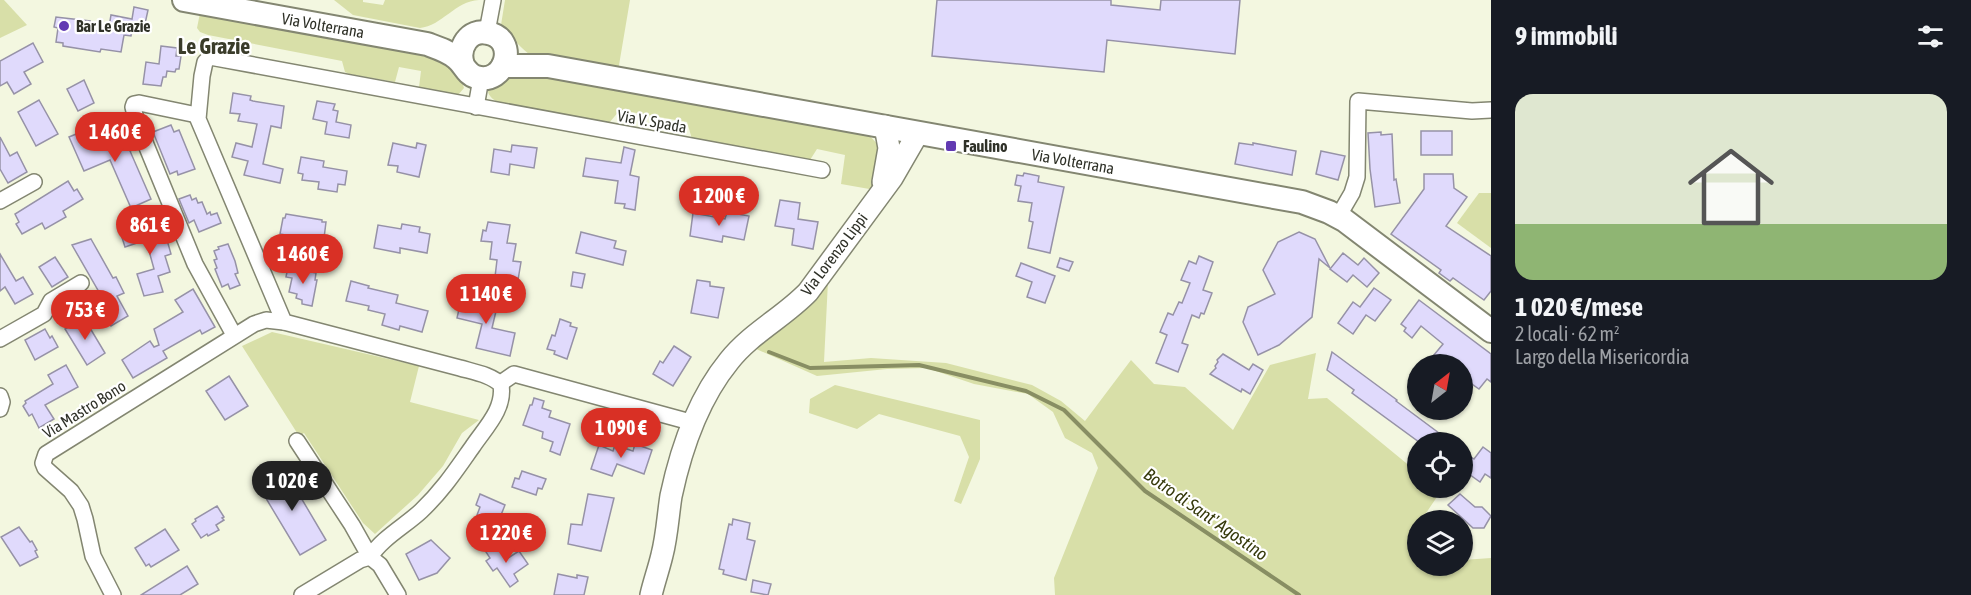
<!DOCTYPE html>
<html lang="it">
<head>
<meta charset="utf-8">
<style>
  body { margin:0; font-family:"Asap Condensed",sans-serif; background:#242831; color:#f1f3f6; height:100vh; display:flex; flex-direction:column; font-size:22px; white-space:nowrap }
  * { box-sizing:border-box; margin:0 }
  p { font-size:20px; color:#9ea1a6 }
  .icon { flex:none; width:33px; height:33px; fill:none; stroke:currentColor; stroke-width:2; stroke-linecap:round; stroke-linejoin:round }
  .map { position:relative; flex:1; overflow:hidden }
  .sheet { display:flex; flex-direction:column; background:#171b24; width:480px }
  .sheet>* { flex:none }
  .needle { width:39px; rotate:31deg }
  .controls { position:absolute; left:1407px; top:354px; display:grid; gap:12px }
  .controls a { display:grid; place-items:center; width:66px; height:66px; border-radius:50%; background:#171b24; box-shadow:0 2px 4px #0004; font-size:30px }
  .price { position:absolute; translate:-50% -51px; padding:0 14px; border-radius:21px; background:#d93025; color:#fff; font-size:20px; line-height:39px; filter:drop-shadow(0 2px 3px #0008) }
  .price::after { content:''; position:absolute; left:50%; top:36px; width:18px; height:14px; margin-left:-9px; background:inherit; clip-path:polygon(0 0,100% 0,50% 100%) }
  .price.active { background:#222; color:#fff }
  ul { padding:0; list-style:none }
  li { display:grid; align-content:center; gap:12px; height:318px; padding:0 24px }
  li+li { border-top:2px solid #363941 }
  li span { display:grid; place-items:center; height:186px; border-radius:18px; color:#555 }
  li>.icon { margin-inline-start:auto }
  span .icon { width:108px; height:108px; fill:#fffc; stroke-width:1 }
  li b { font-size:26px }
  h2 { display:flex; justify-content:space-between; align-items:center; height:72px; padding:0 24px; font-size:26px }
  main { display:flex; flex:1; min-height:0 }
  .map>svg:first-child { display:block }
</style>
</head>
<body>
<main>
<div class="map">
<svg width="1491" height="595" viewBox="0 0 1491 595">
  <rect width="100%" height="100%" fill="#f3f7e0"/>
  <!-- green -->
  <g fill="#d8dfa8">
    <polygon points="0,0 4,0 27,25 0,38"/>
    <path d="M334,0H363V2L383,5L385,0H479C455,1 442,26 420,28L353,15Z"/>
    <path d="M505,0H630L618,71L531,55C518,47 512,35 501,25Z"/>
    <path d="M200,13L437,54C447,63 461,75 464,88L458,95L419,87L421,71L399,67L395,82L349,74L345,72L342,61L208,35L200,32L197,28Z"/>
    <path d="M512,72L534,73L869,135L881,148L875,190L841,184L845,155L817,149L810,160L692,139L687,122L620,110L609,123L497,102C475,88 499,80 512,72Z"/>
    <polygon points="1479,193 1491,193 1491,248 1457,223"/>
    <polygon points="828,281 824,362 871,358 946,363 1032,385 1061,401 1085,421 1131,360 1154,384 1185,387 1233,430 1270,365 1316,353 1308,399 1327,398 1417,472 1418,488 1436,488 1441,491 1424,516 1428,520 1418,520 1418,566 1462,566 1463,560 1491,558 1491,595 1055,595 1054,578 1098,468 1092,453 1065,438 1053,412 1028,394 974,384 927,368 887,369 817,376 754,348 809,307"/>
    <polygon points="272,332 419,366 410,402 479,420 462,433 443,466 418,495 375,534 363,523 304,433 299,436 242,346"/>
    <polygon points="835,385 980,420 980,459 961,504 954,501 969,457 960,436 879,414 857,429 809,413 810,399"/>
  </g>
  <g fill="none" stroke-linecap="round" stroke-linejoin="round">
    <!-- stream -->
    <polyline stroke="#888e63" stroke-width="4" points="769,352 810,368 919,365 1026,391 1064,410 1145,491 1299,595"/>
  </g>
  <!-- building -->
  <g fill="#e0dafc" stroke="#9692a7" stroke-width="1.5">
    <polygon points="937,0 1111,0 1111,5 1160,10 1161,0 1240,0 1235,54 1107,40 1104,72 932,56"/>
    <polygon points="134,7 148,10 145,24 134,22 131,36 124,35 121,52 101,49 100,52 63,46 63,43 56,42 58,28 54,27 56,17 90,21 88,29 108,33 111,15 132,19"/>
    <polygon points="33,43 43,62 24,72 31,84 14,94 7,82 0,86 0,61"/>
    <polygon points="161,46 177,48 176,56 181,56 179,69 176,69 175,72 167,71 166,77 163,77 161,86 143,84 146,62 159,64"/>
    <polygon points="84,80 94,103 78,111 67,89"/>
    <polygon points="233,93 251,96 250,100 253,101 284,106 281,128 271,126 263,164 283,169 280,183 244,175 248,161 232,157 236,143 252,147 257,124 238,121 240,114 230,113"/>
    <polygon points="39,100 58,134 36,146 18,112"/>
    <polygon points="317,101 335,104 333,110 338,111 336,122 351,125 349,138 325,134 327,122 313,119"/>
    <polygon points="171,125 174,132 179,130 195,169 178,175 177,171 170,174 153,132"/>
    <polygon points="130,131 137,148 130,151 151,199 131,208 110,160 84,171 69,137 81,132 88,148"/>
    <rect x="1421" y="131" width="31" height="24"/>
    <polygon points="1381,132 1381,135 1392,134 1394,180 1396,179 1400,203 1375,207 1370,169 1368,133"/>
    <polygon points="0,137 10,156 17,152 27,172 8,183 0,169"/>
    <polygon points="393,143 416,148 417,143 426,145 419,177 397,172 398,166 388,165"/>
    <polygon points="1239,143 1253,145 1253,143 1296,151 1292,175 1235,164"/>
    <polygon points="512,145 537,148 534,168 510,164 509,175 491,172 494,149 511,152"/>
    <polygon points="624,147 635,150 630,175 639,177 635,210 624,208 625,204 615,203 618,181 583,176 586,158 621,163"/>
    <polygon points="1321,151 1345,156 1338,180 1316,174"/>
    <polygon points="301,157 324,161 323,167 347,171 345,185 338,184 337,192 318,189 319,182 302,180 303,174 298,173"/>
    <polygon points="1024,173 1039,176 1038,182 1064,187 1050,253 1028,248 1033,222 1029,221 1032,203 1018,201 1021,186 1015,185 1017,175 1023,176"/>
    <polygon points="1424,174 1453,174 1454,188 1467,197 1446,226 1491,256 1491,291 1484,300 1453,278 1450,281 1439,273 1441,270 1391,234 1424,189"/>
    <polygon points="68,181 74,191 77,189 83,199 63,211 66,217 45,229 42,223 22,234 16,224 19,222 15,214"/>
    <polygon points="190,195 192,200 196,198 198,203 202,202 207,214 210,212 211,215 217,213 221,223 199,232 194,220 189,223 179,199"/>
    <polygon points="780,200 800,203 798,219 818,222 813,249 792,245 794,229 775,226"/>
    <polygon points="727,212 749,216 744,240 723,236 722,242 690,236 693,213 725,219"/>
    <polygon points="286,214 322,220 322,222 326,222 324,238 320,238 319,245 316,245 315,247 295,244 297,237 280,234 283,218 285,218"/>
    <polygon points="151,222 155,236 165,233 171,254 165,256 170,272 158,276 163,292 144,296 137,274 154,269 146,240 125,247 120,231"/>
    <polygon points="488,222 510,225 507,243 516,244 513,261 521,262 518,280 495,277 497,260 490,259 492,242 481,241 483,230 486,231"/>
    <polygon points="402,224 420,227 419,232 430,234 427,253 400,248 400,253 374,248 378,225 401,229"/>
    <polygon points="581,232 616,241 614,248 626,251 623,265 576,253"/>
    <polygon points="1299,232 1315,239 1330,268 1319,259 1312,317 1279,345 1258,355 1243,322 1248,307 1275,294 1263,270 1278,242"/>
    <polygon points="91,239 113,278 116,277 124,293 117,296 128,316 111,326 102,309 107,306 72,245"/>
    <polygon points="228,244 235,261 238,273 235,274 240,285 230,289 228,284 222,287 215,269 217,268 214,260 217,259 214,251 219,249 218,247"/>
    <polygon points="1343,253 1358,265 1364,258 1379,273 1367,287 1353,275 1347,282 1330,269"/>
    <polygon points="0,254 16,281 23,277 33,294 15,304 5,287 0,291"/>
    <polygon points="1199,256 1213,262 1203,290 1212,293 1204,314 1201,313 1199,318 1192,315 1182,343 1188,345 1178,372 1156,363 1167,335 1160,332 1168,313 1173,315 1179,302 1182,303 1190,283 1181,280 1189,261 1196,264"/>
    <polygon points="55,257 68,277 52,287 39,267"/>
    <polygon points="1060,258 1073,262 1069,271 1057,267"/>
    <polygon points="1021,263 1055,276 1045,303 1027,297 1032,282 1016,276"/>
    <polygon points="288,267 316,273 315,280 317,280 312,306 302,304 302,300 296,298 297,294 289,292 292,278 286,277"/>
    <polygon points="573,272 585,274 582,288 571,286"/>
    <polygon points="697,280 710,282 710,286 724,288 718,318 691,313"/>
    <polygon points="351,281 369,286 368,288 398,295 396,303 428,311 422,332 400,326 399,330 382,325 385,314 368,310 369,306 346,301"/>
    <polygon points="1374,288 1391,300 1375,321 1366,315 1353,334 1338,323 1353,302 1360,307"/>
    <polygon points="193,289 215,327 202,334 200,330 163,351 167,358 133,378 122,360 150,341 154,347 159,345 154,329 183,312 175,300"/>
    <polygon points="463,292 479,296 477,302 497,307 492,328 515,333 510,356 476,348 482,324 457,318"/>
    <polygon points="1419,300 1491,354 1491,382 1487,379 1479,389 1462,377 1462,364 1453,364 1446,359 1443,363 1433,356 1443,344 1421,326 1412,338 1404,331 1406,328 1401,324"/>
    <polygon points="84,318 105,353 87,365 65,329"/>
    <polygon points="560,319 571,323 570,326 577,328 567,359 554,354 555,351 547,349 552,335 555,336"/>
    <polygon points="45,329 50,338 52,336 58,347 35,360 25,340"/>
    <polygon points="674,346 691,357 673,386 653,374 660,361 663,363"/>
    <polygon points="1332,352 1397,400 1396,401 1451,442 1419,442 1352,393 1354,390 1327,370"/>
    <polygon points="1223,354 1249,370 1253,364 1263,370 1250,394 1242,389 1241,392 1210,374 1216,368 1215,366 1218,362 1217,360"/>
    <polygon points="66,365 78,387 45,405 54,419 39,428 32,414 29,416 23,406 26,403 25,401 53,384 48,375"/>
    <polygon points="229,376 248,406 225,420 206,391"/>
    <polygon points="534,398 544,401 542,408 551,411 549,417 570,424 560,455 550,451 553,442 542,438 543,432 523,425 530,405 532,405"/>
    <polygon points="635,444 652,450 644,474 617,464 612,476 591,469 599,445 613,451 615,445 633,451"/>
    <polygon points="1483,447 1491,453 1491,478 1485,474 1480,482 1462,469 1462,451 1474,459"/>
    <polygon points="284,469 326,540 300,555 258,485"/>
    <polygon points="522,471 546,479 542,489 538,488 536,495 512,487 515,478 519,479"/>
    <polygon points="480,494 505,505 501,515 498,514 494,522 477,515 480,507 476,505"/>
    <polygon points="588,494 614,498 601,551 568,544 571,524 582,525"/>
    <polygon points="1460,494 1475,507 1482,507 1491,516 1484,528 1473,528 1448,505"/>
    <polygon points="217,506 224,517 222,518 224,520 216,525 219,530 208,536 207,534 201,538 192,524 196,521 195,519"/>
    <polygon points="733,519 750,523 747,539 755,541 746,580 723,574 724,570 719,569 729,524 732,525"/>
    <polygon points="19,527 30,542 32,541 37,550 35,551 38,557 20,566 1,537"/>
    <polygon points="165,529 179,550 151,567 149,564 146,566 135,548"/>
    <polygon points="431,540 450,558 437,573 419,580 406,554"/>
    <polygon points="498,543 508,558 519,551 528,564 514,574 518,581 510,587 497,568 493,571 486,561 490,558 486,552"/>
    <polygon points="187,566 198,584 180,595 141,595"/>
    <polygon points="558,574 577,578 577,575 588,577 584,595 554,595"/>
    <polygon points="753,580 771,584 768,595 751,592"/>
  </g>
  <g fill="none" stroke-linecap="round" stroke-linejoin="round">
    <defs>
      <g id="street">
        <polyline points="487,32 493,0"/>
        <polyline points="476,107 480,84 479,78"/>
        <polyline points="197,115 139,103 134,104 133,107 137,123 195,264 234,335"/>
        <polyline points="0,201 34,182"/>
        <polyline points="1338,217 1352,193 1357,177 1358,101 1472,111 1491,110"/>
        <polyline points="0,339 44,314 51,301 81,283"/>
        <polyline points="501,383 514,374 694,423"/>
        <polyline points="0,396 2,402 0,409"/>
        <polyline points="297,441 352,525 370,557"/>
        <path d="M370,557C382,538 405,526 421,511C443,490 456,470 473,446C485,428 505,409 501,385C492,375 474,372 460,368L284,322L198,119L202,76L205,62L210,57L822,170"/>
        <polyline points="370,557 380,565 398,595"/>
        <polyline points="113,595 93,556 85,519 81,506 71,491 45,468 43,463 46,454 254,324 266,320 284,322"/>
        <polyline points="302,595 360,560 370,557"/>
      </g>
      <g id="secondary">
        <polyline points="883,182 889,148 885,126"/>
        <path d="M651,595C654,582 659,568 662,555C667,536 668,515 671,496C681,449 698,399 729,361C751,333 784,317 808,292L892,178L918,133"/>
      </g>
      <g id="primary">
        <path d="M184,0L427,44C438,48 448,51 456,58C464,64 466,74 476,77C506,86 519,39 488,33C469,28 457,48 463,65"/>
        <polyline points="503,66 548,66 1302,202 1329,212 1344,220 1491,331"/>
      </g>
    </defs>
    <!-- street casing -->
    <use href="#street" stroke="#838671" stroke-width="18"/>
    <!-- secondary casing -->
    <use href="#secondary" stroke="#838671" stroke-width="24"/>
    <!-- primary casing -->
    <use href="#primary" stroke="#838671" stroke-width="26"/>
    <!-- street -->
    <use href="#street" stroke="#fff" stroke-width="15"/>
    <!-- secondary -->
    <use href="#secondary" stroke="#fff" stroke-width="21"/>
    <!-- primary -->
    <use href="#primary" stroke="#fff" stroke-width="22"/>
  </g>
  <!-- markers -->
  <g fill="#623ab2" stroke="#fff" stroke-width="2">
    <circle cx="64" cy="26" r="6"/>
    <rect x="945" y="140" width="12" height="12" rx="3"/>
  </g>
  <g text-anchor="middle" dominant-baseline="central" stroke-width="4.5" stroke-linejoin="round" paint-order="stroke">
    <!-- street labels -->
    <g font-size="16" fill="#2f3128" stroke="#fff">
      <text transform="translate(323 25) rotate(10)">Via Volterrana</text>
      <text transform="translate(652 121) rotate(10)">Via V. Spada</text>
      <text transform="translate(1073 161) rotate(10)">Via Volterrana</text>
      <text transform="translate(834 254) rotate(-53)">Via Lorenzo Lippi</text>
      <text transform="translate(84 409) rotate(-32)">Via Mastro Bono</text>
    </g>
    <!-- poi labels -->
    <g font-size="16" font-weight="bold" fill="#2f3128" stroke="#fff" text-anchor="start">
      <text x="76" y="26">Bar Le Grazie</text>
      <text x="963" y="146">Faulino</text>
    </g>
    <!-- water labels -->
    <g font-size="18" font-style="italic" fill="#35390b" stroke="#fff">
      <text transform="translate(1206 514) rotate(35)">Botro di Sant' Agostino</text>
    </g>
    <!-- district labels -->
    <g font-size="22" font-weight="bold" fill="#3a3c2a" stroke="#fff">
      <text x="214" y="46">Le Grazie</text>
    </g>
  </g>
</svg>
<div class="controls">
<a><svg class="needle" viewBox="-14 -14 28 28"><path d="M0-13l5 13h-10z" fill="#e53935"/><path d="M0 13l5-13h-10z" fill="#9ea1a6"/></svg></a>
<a><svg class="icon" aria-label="locate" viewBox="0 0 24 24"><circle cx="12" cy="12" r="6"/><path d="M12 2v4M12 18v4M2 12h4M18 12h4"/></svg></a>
<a><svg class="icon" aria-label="layers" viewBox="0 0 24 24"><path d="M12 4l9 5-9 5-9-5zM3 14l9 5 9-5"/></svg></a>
</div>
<b class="price" style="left:115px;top:163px">1 460 €</b>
<b class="price" style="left:719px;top:227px">1 200 €</b>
<b class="price" style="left:150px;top:256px">861 €</b>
<b class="price" style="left:303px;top:285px">1 460 €</b>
<b class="price" style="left:486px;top:325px">1 140 €</b>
<b class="price" style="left:85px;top:341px">753 €</b>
<b class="price" style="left:621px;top:459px">1 090 €</b>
<b class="price active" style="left:292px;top:512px">1 020 €</b>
<b class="price" style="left:506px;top:564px">1 220 €</b>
</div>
<section class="sheet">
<h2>9 immobili<svg class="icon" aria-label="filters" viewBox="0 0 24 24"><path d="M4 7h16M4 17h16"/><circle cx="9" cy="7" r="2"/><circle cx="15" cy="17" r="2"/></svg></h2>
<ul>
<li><span style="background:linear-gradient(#dfe7d0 70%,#8fb573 0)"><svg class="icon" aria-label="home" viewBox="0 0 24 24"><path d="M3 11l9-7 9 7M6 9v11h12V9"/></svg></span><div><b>1 020 €/mese</b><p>2 locali · 62 m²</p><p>Largo della Misericordia</p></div></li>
</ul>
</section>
</main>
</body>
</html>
